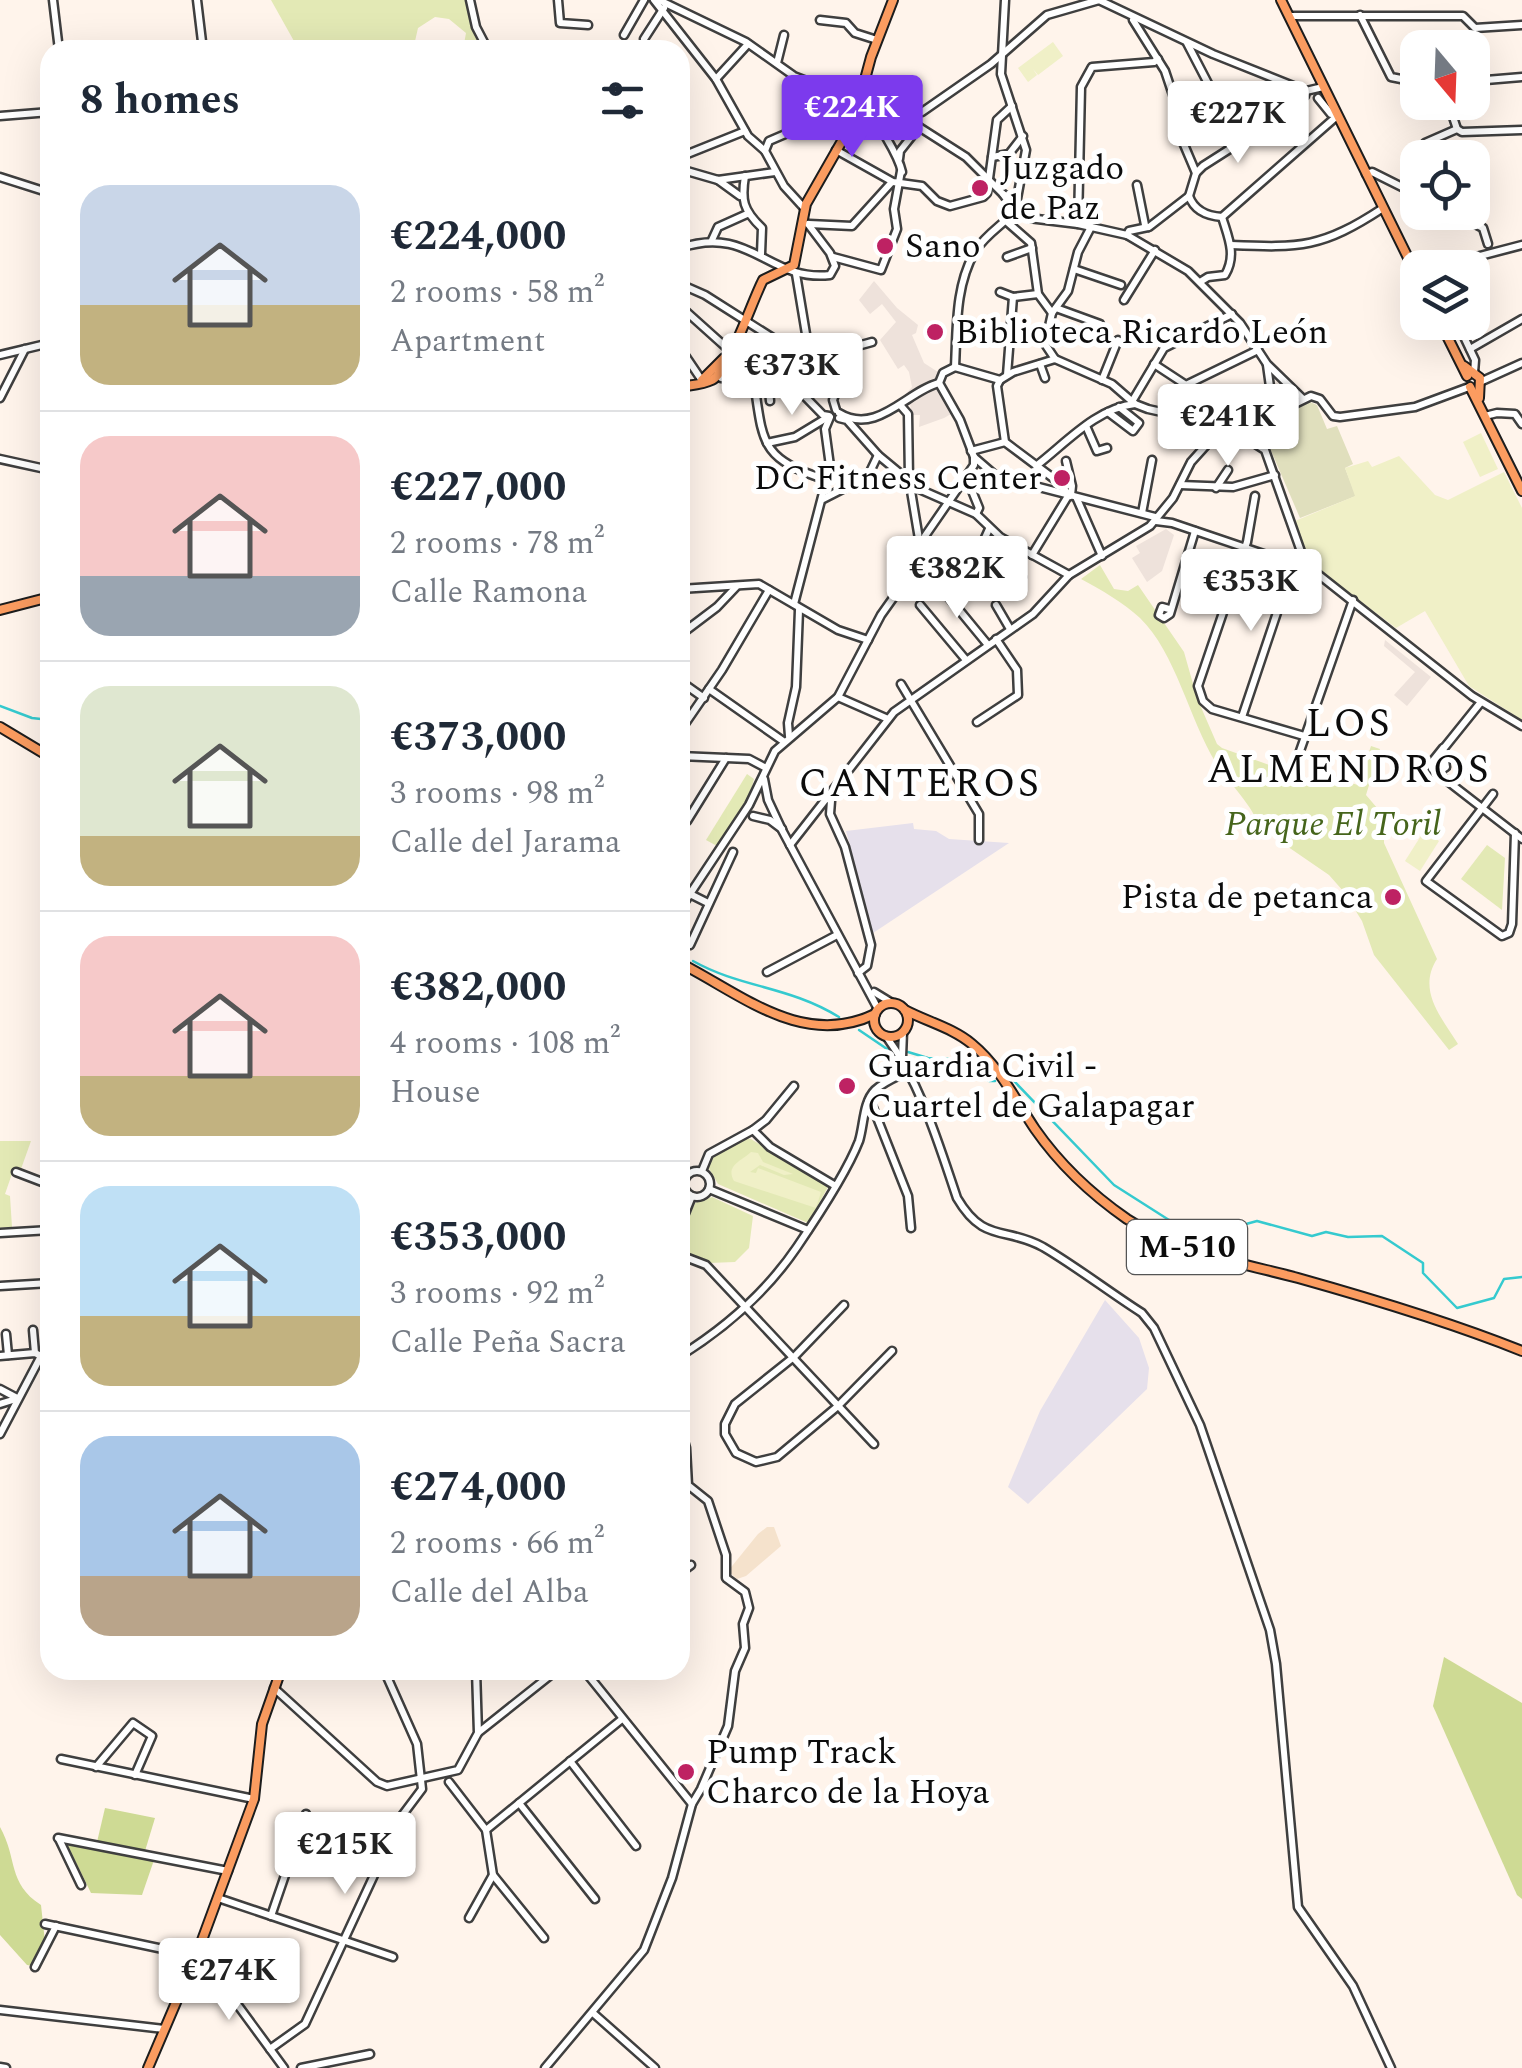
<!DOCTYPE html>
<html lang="en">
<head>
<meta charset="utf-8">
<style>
  body { margin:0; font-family:Spectral,serif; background:#f6f6f7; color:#1f2937; height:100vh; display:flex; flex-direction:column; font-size:38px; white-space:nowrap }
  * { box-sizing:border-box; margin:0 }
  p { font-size:32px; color:#747a83 }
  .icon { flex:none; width:55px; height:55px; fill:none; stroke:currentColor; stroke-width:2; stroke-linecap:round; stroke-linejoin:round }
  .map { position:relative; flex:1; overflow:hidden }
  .sheet { position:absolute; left:40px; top:40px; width:650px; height:1640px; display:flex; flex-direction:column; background:#fff; border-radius:30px; box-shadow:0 10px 40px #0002 }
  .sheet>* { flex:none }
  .needle { width:65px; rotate:161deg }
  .tools { position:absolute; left:1400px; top:30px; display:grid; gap:20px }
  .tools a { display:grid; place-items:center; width:90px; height:90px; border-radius:20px; background:#fff; box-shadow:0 10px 40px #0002; font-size:50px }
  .price { position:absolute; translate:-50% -85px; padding:0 22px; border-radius:10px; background:#fff; color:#222; font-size:32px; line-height:65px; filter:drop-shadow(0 2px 5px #0008) }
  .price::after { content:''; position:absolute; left:50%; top:60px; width:30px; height:22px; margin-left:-15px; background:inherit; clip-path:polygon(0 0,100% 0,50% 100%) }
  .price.active { background:#7c3aed; color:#fff }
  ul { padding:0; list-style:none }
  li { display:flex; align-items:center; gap:30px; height:250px; padding:0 40px }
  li+li { border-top:2px solid #e0e1e3 }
  li span { display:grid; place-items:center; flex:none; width:280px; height:200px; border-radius:30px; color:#555 }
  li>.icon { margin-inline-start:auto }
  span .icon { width:120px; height:120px; fill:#fffc; stroke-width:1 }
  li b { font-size:42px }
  h2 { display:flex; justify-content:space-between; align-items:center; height:120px; padding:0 40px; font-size:42px }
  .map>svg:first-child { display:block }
</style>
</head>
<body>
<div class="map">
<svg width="1522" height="2068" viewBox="0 0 1522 2068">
  <rect width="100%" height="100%" fill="#fff4eb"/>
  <!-- industrial -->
  <g fill="#e6e0eb">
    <polygon points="913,823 914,829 936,831 949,839 1009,843 873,933 846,831"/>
    <polygon points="1105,1300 1139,1338 1149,1368 1147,1389 1028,1504 1008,1487 1040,1411"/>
  </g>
  <!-- farmland -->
  <polygon fill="#f5e2cc" points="767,1527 774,1527 781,1546 746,1576 737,1579 728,1571 758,1534"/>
  <!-- green -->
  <g fill="#e3e9b5">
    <polygon points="271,0 466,0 478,43 464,44 466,33 449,19 435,17 418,28 413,50 299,50"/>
    <path d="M1100,565L1114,589L1128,591L1138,585L1184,652L1197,698L1217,744L1222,748L1311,780L1327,776L1358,785L1371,746L1380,749L1366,795L1384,816V843L1437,959C1417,990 1441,1017 1458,1044L1449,1050L1374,955L1362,921L1344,892L1329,875L1259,827C1255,808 1228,782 1216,763C1189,719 1176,653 1140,618C1124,603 1100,589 1081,579Z"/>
    <polygon points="747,774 754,779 750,794 717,846 706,840"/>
    <polygon points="1487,845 1505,858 1502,910 1461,879"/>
    <polygon points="743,1138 751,1139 828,1187 808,1223 718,1184 708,1167 713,1157"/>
    <polygon points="0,1141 31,1141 21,1169 14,1168 5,1194 10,1196 12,1227 0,1228"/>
    <polygon points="712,1197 753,1216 749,1248 735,1262 709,1263 680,1251 680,1239 695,1203"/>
  </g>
  <!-- forest -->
  <g fill="#ceda94">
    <polygon points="1444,1657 1522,1703 1522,1899 1517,1895 1433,1706"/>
    <polygon points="105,1808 155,1818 145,1851 97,1842"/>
    <path d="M0,1827C18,1859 7,1883 41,1905L45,1942L33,1966L27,1965L0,1935Z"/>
    <polygon points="66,1842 154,1860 142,1895 91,1893"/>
  </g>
  <!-- cemetery -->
  <polygon fill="#e0dfbd" points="1310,402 1317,405 1327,429 1337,426 1353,464 1345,468 1356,496 1300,518 1260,425"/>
  <!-- pitch -->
  <g fill="#f0f0c7">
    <polygon points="1053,42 1063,56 1038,75 1033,69 1037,75 1028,82 1018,68"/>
    <polygon points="1481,433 1498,469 1480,477 1463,442"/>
    <polygon points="1399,456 1435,495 1448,500 1504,472 1522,508 1522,720 1469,686 1425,611 1396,628 1311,564 1295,521 1355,496 1345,468 1368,461 1372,467"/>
    <polygon points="1424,831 1439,841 1420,871 1405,861"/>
    <path d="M751,1152L758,1153L763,1162L793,1174L784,1175L760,1165L750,1172L756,1173L758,1168L821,1192L816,1208L734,1181C725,1165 742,1161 751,1152Z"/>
  </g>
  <!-- plaza -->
  <g fill="#eee2db">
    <polygon points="874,281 897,308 918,325 916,333 912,335 924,363 938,372 936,383 951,414 944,418 919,427 920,415 912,415 910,404 903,397 912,387 909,372 904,365 898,369 880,340 896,322 882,304 870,314 859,300"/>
    <polygon points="1166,529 1174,535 1162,571 1147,582 1132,558 1140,553 1136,546"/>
    <polygon points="1385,640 1431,677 1407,706 1394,695 1415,672 1384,646"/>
  </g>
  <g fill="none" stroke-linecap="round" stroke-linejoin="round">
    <!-- stream -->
    <g stroke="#35cacf" stroke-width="2.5">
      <polyline points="0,706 32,718 50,720"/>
      <path d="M693,961C741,988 789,986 839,1017"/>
      <polyline points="859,1030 890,1051"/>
      <polyline points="908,1052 928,1058 950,1059 989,1081 995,1081"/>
      <polyline points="1014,1081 1114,1185 1169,1220 1217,1232 1257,1221 1312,1236 1326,1232 1348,1237 1382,1236 1423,1263 1423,1273 1457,1308 1494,1298 1504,1279 1522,1277"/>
    </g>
    <defs>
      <g id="minor">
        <polyline points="53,0 59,50"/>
        <polyline points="197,0 203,50"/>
        <polyline points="470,0 476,27 488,50"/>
        <polyline points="558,0 560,23 588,25"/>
        <polyline points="654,0 716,79 748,136 765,151 784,186 805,209"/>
        <polyline points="659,0 746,42 794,76 871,106 922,112 991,64 1047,15 1099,0 1213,54 1306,91 1323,87"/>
        <polyline points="1005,0 1001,74 1026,150 1016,204"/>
        <polyline points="1360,15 1391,77 1401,79 1418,72"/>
        <polyline points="1289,16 1463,16 1475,28 1522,25"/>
        <polyline points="820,20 846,23 855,33 877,40"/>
        <polyline points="1133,20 1165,71 1174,98 1174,121 1196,173"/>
        <polyline points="624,35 644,0"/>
        <polyline points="644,39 664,8"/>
        <polyline points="1187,43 1239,143"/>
        <polyline points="777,63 784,35"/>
        <polyline points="716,79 748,44"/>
        <polyline points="1486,80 1522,77"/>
        <polyline points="1448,102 1457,129 1462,132 1522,130"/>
        <path d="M871,106C878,130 897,149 902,172"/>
        <polyline points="904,111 919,127 966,157 1003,194"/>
        <polyline points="0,116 50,112"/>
        <polyline points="1425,143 1457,129"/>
        <polyline points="836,150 893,182 922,186 937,201 950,206 983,197 987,193 997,120 1012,106"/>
        <polyline points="765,151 769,141 832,114 852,100"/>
        <polyline points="680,157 745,131"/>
        <polyline points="992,157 1009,154 1023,136"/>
        <polyline points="899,159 900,151 919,127"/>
        <polyline points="680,169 718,180 775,172"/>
        <polyline points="1366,174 1372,172 1418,195"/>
        <path d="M745,176C741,200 743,210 762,228L761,254"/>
        <polyline points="0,177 50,193"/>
        <polyline points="718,180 740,196"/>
        <polyline points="1137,185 1145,225"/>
        <path d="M1189,196C1194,210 1207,216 1222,217"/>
        <polyline points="1016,202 1003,194 1013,208 1029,218 1078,224 1127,235 1188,271 1240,323 1267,364 1303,399"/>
        <polyline points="1452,212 1483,228 1488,244"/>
        <polyline points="1222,217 1337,116 1331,114 1318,98"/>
        <polyline points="1006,221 1031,243 1038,294 1052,313"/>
        <polyline points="809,224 852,226 891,183"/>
        <polyline points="1078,224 1081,87 1092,67 1154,62 1158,59"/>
        <polyline points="1149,227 1189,196 1196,173 1203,166 1239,143 1265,119 1305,96 1306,91"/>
        <polyline points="1127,235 1129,231 1148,227"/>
        <polyline points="712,240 718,227 747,214"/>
        <path d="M1231,245C1301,248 1322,248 1383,208"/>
        <path d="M680,248C751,224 768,282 830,275L835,266L830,253L808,224"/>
        <polyline points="833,257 881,270 897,229 894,209 901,171"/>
        <polyline points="1007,257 1032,248"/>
        <polyline points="1434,268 1522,245"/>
        <polyline points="1074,269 1121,285"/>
        <polyline points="796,274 807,340"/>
        <path d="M1200,282L1208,277L1225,275C1237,255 1228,237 1222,217"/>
        <polyline points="680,284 705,295 776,340 836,344 843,350"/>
        <polyline points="1000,292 1013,297 1038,294"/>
        <polyline points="1124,300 1155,250"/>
        <polyline points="680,306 729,350"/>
        <polyline points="1056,308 1100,324"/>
        <polyline points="1457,322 1475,360 1474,373"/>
        <polyline points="818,342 823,364 837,389 833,400 836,410"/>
        <polyline points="680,348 703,382"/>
        <polyline points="1470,349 1522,319"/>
        <polyline points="0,355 50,343"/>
        <polyline points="1055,359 1045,344 1052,313 1068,291 1078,252 1091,227"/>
        <polyline points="1040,364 1045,378"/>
        <polyline points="1154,364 1186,385 1258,350"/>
        <polyline points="955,367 1000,380 1013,372 1055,359 1112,384 1135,404 1148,409 1229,427 1265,450 1304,560 1302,565"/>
        <path d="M955,367C957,328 955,284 976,250C986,234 1004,224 1016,210"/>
        <polyline points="826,368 843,350 872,342"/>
        <polyline points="718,372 721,378 754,381 823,364"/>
        <polyline points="784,375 823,415 829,416"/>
        <polyline points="1007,375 1013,297"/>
        <polyline points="768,378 770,401"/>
        <polyline points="1000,380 997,386 1005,442 1057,481 1070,496"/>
        <polyline points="1102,380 1118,340"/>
        <path d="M754,381C763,445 761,459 827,480"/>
        <polyline points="1480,382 1522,363"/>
        <polyline points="939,383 960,420 974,457 996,476 1155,517"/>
        <polyline points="939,383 943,373 955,367"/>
        <polyline points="0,398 25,349"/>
        <polyline points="1133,400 1164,348 1232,314"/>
        <polyline points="901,406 908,414 909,479 920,545"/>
        <polyline points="1108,412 1133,431 1139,423 1119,407"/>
        <path d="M839,413C877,436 907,391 939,383"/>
        <polyline points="1485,416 1497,413 1515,414 1522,424"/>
        <polyline points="1266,417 1271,394 1267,365"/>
        <polyline points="839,418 847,420 878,455 919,489 976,514 1000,537 1069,575"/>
        <polyline points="1086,426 1097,451 1107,448"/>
        <polyline points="767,443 795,437 828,417"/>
        <polyline points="971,451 1005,442"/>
        <polyline points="0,459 50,470"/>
        <polyline points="1066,461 1072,486 1071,495"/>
        <path d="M1036,466C1065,444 1096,408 1135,404"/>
        <polyline points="966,476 979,508 976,514"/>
        <polyline points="1180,485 1233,487 1275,475"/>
        <polyline points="1216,488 1228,470"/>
        <polyline points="1255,496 1247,542 1198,686 1203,701 1212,709 1304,736"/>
        <polyline points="823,499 868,476 878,455"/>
        <polyline points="1077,499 1102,556"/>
        <polyline points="1142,513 1152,460"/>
        <polyline points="1156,521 1172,523 1314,571 1472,696 1522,726"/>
        <polyline points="1000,538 1022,577"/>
        <polyline points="968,546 981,545"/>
        <polyline points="1032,555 1068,496"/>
        <polyline points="918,560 988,645"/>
        <polyline points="680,589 759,584 838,630 868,640"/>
        <polyline points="952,601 975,577 975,560 989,529"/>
        <polyline points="794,604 830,466 825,429 830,417"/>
        <polyline points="920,605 966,660"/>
        <polyline points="996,605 1010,629"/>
        <polyline points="1169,609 1162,607 1159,615 1164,618 1170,614 1195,531"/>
        <polyline points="680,635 717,607 736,587"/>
        <polyline points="680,681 704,698"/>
        <polyline points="901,684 979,814 979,840"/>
        <polyline points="709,689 783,741"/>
        <polyline points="838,697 888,719"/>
        <polyline points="1242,717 1294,562"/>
        <polyline points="977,722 1018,695 1017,670 996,639"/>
        <polyline points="680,731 722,670 769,590"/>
        <polyline points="789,736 788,723 796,687 799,610"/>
        <polyline points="1444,748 1481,702"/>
        <polyline points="680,756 749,759 766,768"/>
        <polyline points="1435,758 1443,748 1446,767 1437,773 1432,769 1431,763 1435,758 1443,759"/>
        <polyline points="680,767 687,757"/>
        <polyline points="1294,768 1353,600"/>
        <polyline points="1437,773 1522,839"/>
        <polyline points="764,779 768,800 782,830 878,1009"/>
        <polyline points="1493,794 1426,881 1502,936 1509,933 1512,924 1515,833"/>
        <polyline points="827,798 831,801 830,814 845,847 871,945 867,966 858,973"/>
        <polyline points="753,816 770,820 782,829"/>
        <polyline points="687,821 726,758"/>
        <polyline points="790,845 894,712 1033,614 1069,575 1150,526 1173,498 1191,462 1219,431 1264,419 1311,396 1320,399 1333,416 1340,417 1415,407 1469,387"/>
        <polyline points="690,894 708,903"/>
        <polyline points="680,909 749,805 775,751 838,697 881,615 913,570 925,536 974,465 974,457"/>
        <polyline points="690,945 733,852"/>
        <polyline points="767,972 837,935"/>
        <polyline points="874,992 892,1003"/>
        <path d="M886,1036C921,1084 938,1142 957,1198C984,1244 1005,1226 1043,1247C1077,1267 1109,1292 1142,1313L1154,1328L1200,1425L1270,1630L1276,1664L1298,1907L1353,1986L1391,2068"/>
        <polyline points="902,1057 903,1032"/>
        <polyline points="794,1086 766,1120 753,1130 770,1147 834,1185"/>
        <polyline points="870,1100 908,1196 911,1228"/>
        <circle cx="697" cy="1184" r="13"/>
        <polyline points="702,1171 709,1154 753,1130"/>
        <polyline points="16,1172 50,1185"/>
        <polyline points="709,1189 808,1230"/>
        <polyline points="680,1226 692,1196"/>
        <polyline points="0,1233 50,1230"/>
        <polyline points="680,1255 706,1265 874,1444"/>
        <polyline points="0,1286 50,1283"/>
        <polyline points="844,1305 795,1356 735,1404 725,1424 725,1434 736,1453 756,1462 777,1457 838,1406 892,1351"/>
        <polyline points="33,1330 35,1353"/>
        <polyline points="6,1334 8,1355"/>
        <polyline points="0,1356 35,1353 41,1356"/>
        <path d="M680,1356C725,1328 767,1291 797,1247C816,1219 847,1172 859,1141C864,1125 863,1102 875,1090C883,1082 898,1076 908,1071"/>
        <polyline points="0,1389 17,1398"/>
        <polyline points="0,1404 16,1399"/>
        <polyline points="0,1434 41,1356 50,1350"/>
        <polyline points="680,1573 691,1565"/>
        <polyline points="584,1670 692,1804"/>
        <polyline points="274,1688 377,1782 387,1786 458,1770 478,1733 476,1670"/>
        <polyline points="479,1732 557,1670"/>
        <polyline points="61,1759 254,1799"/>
        <polyline points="570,1761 636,1846"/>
        <polyline points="96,1767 133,1723 152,1736 135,1775"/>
        <polyline points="449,1782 486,1830 493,1875 544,1938"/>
        <polyline points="519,1803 595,1899"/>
        <polyline points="486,1830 622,1719"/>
        <polyline points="58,1838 228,1871"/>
        <polyline points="59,1839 81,1885"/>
        <polyline points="218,1898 393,1957"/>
        <polyline points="271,1916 306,1814"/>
        <polyline points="469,1918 493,1875"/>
        <polyline points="45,1924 196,1956"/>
        <polyline points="198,1951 284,2068"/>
        <polyline points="35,1967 56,1926"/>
        <polyline points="0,2010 164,2029"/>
        <polyline points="593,2013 655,2068"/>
        <polyline points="270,2049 305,2024 401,1817 422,1789 417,1744 384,1670"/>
        <polyline points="0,2067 6,2068"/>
        <polyline points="301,2068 370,2054"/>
        <polyline points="545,2068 644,1950 672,1878 692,1804 701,1789 728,1726 735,1671 745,1648 743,1624 749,1608 745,1592 726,1578 726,1555 708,1501 688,1485 686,1448 680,1426"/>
      </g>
      <g id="major">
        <polyline points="1281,0 1418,278"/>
        <polyline points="1440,322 1467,376"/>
        <polyline points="1464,366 1480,378 1479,398"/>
        <polyline points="702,380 724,358"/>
        <path d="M680,387C690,385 702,385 712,380C729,371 752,301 763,280L794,265L806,204L854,120L871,57L893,0"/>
        <polyline points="1470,387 1522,491"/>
        <polyline points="0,610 50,597"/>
        <polyline points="0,727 50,757"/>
        <path d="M680,963C741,994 803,1049 875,1014"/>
        <circle cx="891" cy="1020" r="17"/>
        <path d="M905,1010C928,1022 953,1028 972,1044C1000,1067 1016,1101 1035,1129C1060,1165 1091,1194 1127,1219C1177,1252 1241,1263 1298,1278C1373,1299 1450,1322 1522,1351"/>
        <polyline points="148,2068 198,1951 254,1799 262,1724 281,1670"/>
      </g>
    </defs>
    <!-- minor casing -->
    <use href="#minor" stroke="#3f3f3f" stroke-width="11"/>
    <!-- major casing -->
    <use href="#major" stroke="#1d1d1d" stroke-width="12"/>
    <!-- minor -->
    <use href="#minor" stroke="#fff" stroke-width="6"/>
    <!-- major -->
    <use href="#major" stroke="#fb9c60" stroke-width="8"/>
  </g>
  <!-- markers -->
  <g fill="#be2263" stroke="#fff" stroke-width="4">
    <circle cx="980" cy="188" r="10"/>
    <circle cx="885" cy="246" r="10"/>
    <circle cx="935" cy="332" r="10"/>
    <circle cx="1062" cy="478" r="10"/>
    <circle cx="1393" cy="897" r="10"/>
    <circle cx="847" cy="1086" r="10"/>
    <circle cx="686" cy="1772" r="10"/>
  </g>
  <g text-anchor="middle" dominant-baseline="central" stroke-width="10" stroke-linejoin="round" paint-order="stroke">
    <!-- shield labels -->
    <rect fill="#fff" stroke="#555" stroke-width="2.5" x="1127" y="1220" width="120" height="54" rx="8"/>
    <g font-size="32" font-weight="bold" fill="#0c0c0c">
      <text x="1187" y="1247">M-510</text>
    </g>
    <!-- poi labels -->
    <g font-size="35" fill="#0c0c0c" stroke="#fff" text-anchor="start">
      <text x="1000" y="168">Juzgado<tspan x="1000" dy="40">de Paz</tspan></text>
      <text x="905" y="246">Sano</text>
      <text x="955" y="332">Biblioteca Ricardo León</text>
      <text x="1042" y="478" text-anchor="end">DC Fitness Center</text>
      <text x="1373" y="897" text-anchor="end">Pista de petanca</text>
      <text x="867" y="1066">Guardia Civil -<tspan x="867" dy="40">Cuartel de Galapagar</tspan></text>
      <text x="706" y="1752">Pump Track<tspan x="706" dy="40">Charco de la Hoya</tspan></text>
    </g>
    <!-- park labels -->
    <g font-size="35" font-style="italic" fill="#46651c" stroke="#fff">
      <text x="1333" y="824">Parque El Toril</text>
    </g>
    <!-- quarter labels -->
    <g font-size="40" letter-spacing="2.5" fill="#0c0c0c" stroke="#fff">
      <text x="1349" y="724">LOS<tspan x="1349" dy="46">ALMENDROS</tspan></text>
      <text x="920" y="784">CANTEROS</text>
    </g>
  </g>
</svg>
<div class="tools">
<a><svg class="needle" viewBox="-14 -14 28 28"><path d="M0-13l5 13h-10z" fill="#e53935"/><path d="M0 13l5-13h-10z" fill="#747a83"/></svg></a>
<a><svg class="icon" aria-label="locate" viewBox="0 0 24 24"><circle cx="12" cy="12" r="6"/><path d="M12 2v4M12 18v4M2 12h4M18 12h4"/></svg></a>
<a><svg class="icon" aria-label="layers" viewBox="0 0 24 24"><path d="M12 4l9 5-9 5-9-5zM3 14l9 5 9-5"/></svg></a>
</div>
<b class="price active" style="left:852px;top:160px">€224K</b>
<b class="price" style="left:1238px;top:166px">€227K</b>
<b class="price" style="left:792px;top:418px">€373K</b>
<b class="price" style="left:1228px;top:469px">€241K</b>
<b class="price" style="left:957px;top:621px">€382K</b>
<b class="price" style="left:1251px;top:634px">€353K</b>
<b class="price" style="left:345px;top:1897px">€215K</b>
<b class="price" style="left:229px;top:2023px">€274K</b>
<section class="sheet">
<h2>8 homes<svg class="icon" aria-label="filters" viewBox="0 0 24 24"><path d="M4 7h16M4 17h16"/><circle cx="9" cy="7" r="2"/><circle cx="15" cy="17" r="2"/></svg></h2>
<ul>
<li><span style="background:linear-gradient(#c9d6e8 60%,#c2b280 0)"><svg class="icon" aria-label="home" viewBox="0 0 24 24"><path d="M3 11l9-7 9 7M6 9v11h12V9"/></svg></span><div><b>€224,000</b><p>2 rooms · 58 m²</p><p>Apartment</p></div></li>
<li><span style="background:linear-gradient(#f6c9c9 70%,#9aa5b1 0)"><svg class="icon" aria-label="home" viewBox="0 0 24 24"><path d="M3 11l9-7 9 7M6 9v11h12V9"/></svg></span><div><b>€227,000</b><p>2 rooms · 78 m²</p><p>Calle Ramona</p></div></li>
<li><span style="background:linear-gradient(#dfe7d0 75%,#c2b280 0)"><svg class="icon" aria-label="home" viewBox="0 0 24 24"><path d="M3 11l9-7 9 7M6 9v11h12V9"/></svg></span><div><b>€373,000</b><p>3 rooms · 98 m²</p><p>Calle del Jarama</p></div></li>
<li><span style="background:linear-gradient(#f6c9c9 70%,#c2b280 0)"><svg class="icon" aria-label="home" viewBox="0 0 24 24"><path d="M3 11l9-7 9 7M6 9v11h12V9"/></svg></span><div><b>€382,000</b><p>4 rooms · 108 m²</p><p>House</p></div></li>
<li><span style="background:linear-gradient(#bfe0f5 65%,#c2b280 0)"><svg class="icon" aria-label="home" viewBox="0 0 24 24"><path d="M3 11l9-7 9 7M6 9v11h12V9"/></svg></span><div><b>€353,000</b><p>3 rooms · 92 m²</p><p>Calle Peña Sacra</p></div></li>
<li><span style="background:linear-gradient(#a9c7e8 70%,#b9a48a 0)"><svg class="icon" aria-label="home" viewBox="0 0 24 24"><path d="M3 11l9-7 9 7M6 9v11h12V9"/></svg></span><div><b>€274,000</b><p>2 rooms · 66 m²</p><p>Calle del Alba</p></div></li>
</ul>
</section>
</div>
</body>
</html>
